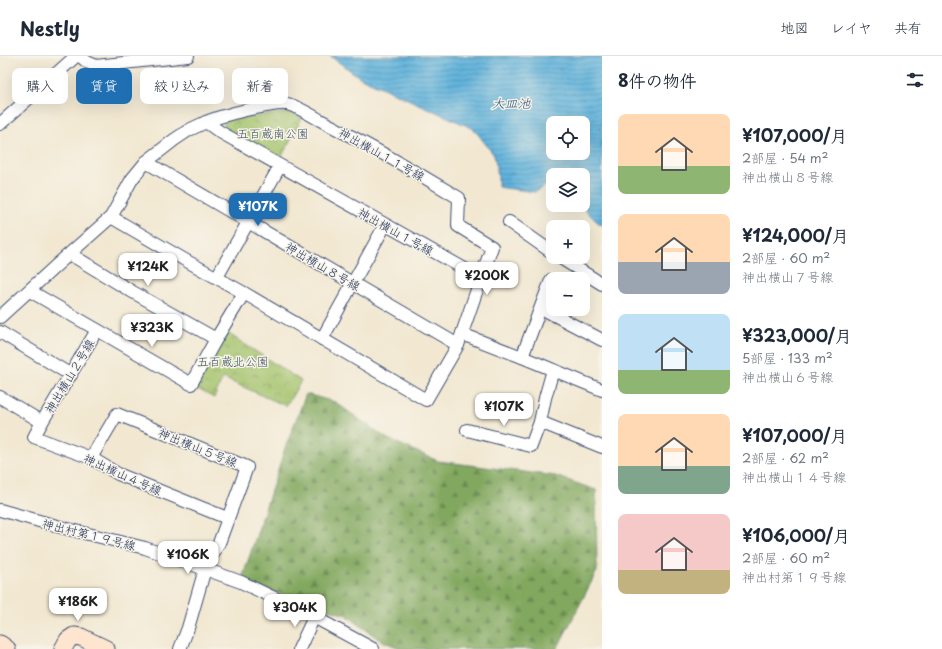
<!DOCTYPE html>
<html lang="ja">
<head>
<meta charset="utf-8">
<style>
  body { margin:0; font-family:"Playpen Sans","Klee One",sans-serif; background:#f2f2f3; color:#1f2937; height:100vh; display:flex; flex-direction:column; font-size:15px; white-space:nowrap }
  * { box-sizing:border-box; margin:0 }
  p { font-size:13px; color:#747a83 }
  .icon { flex:none; width:22px; height:22px; fill:none; stroke:currentColor; stroke-width:2; stroke-linecap:round; stroke-linejoin:round }
  .map { position:relative; flex:1; overflow:hidden }
  .drawer { display:flex; flex-direction:column; background:#fff; width:340px }
  .drawer>* { flex:none }
  .top-card { position:absolute; left:12px; top:12px; width:380px; height:36px; display:flex; gap:8px }
  .tools { position:absolute; left:546px; top:60px; display:grid; gap:8px }
  .tools a { display:grid; place-items:center; width:44px; height:44px; border-radius:8px; background:#fff; box-shadow:0 4px 16px #0002; font-size:20px }
  .price { position:absolute; translate:-50% -34px; padding:0 9px; border-radius:8px; background:#fff; color:#222; font-size:13px; line-height:26px; filter:drop-shadow(0 1px 2px #0008) }
  .price::after { content:''; position:absolute; left:50%; top:24px; width:12px; height:9px; margin-left:-6px; background:inherit; clip-path:polygon(0 0,100% 0,50% 100%) }
  .price.on { background:#1f6fb2; color:#fff }
  ul { padding:0; list-style:none }
  li { display:flex; align-items:center; gap:12px; height:100px; padding:0 16px }
  li span { display:grid; place-items:center; flex:none; width:112px; height:80px; border-radius:8px; color:#555 }
  li>.icon { margin-inline-start:auto }
  span .icon { width:48px; height:48px; fill:#fffc; stroke-width:1 }
  li b { font-size:17px }
  h2 { display:flex; justify-content:space-between; align-items:center; height:48px; padding:0 16px; font-size:17px }
  .pill { padding:0 14px; border-radius:8px; background:#fff; box-shadow:0 4px 16px #0002; font-size:14px; line-height:36px }
  .pill.on { background:#1f6fb2; color:#fff }
  header { display:flex; align-items:center; gap:24px; box-sizing:border-box; height:56px; padding:0 20px; background:#fff; border-bottom:1px solid #e0e1e3 }
  header strong { font-size:19px }
  nav { display:flex; gap:22px; margin-inline-start:auto; font-size:14px }
  main { display:flex; flex:1; min-height:0 }
  .map>svg:first-child { display:block }
</style>
</head>
<body>
<header>
<strong>Nestly</strong>
<nav><a>地図</a><a>レイヤ</a><a>共有</a></nav>
</header>
<main>
<div class="map">
<svg width="602" height="593" viewBox="0 0 602 593">
  <defs>
    <pattern id="forest-firs" width="22" height="20" patternUnits="userSpaceOnUse"><rect width="22" height="20" fill="#82a85f"/><path d="M5 1l3.5 6h-7zM16 11l3.5 6h-7z" fill="#6a8952"/></pattern>
    <pattern id="park-crowns" width="20" height="18" patternUnits="userSpaceOnUse"><rect width="20" height="18" fill="#a3c26b"/><path d="M2 6a3 3 0 1 1 6 0M12 15a3 3 0 1 1 6 0" fill="none" stroke="#849e5b"/></pattern>
    <pattern id="water-rules" width="6" height="5" patternUnits="userSpaceOnUse"><rect width="6" height="5" fill="#5fb2db"/><path d="M0 2.5h6" fill="none" stroke="#4e91b5"/></pattern>
  </defs>
  <rect width="100%" height="100%" fill="#f7f3e8"/>
  <filter id="ink" filterUnits="userSpaceOnUse"><feTurbulence type="fractalNoise" baseFrequency=".025" numOctaves="2"/><feDisplacementMap in="SourceGraphic" scale="8" xChannelSelector="R" yChannelSelector="G"/><feConvolveMatrix kernelMatrix="1 2 1 2 8 2 1 2 1" color-interpolation-filters="sRGB"/></filter>
  <filter id="wash" filterUnits="userSpaceOnUse"><feTurbulence type="fractalNoise" baseFrequency=".012" numOctaves="4" result="noise"/><feDisplacementMap in="SourceGraphic" scale="16" xChannelSelector="R" yChannelSelector="G"/><feGaussianBlur stdDeviation="0.9" result="paint"/><feColorMatrix in="noise" values="0 0 0 0 0 0 0 0 0 0 0 0 0 0 0 0 0 1.4 0 .05"/><feComposite in="paint" operator="in"/></filter>
  <g filter="url(#wash)">
    <rect width="100%" height="100%" fill="#f2e8d2"/>
    <!-- forest -->
    <polygon fill="url(#forest-firs)" stroke="#4e6c5e" points="306,338 335,346 386,382 438,405 556,420 596,434 597,515 557,593 402,593 380,584 346,559 241,526 285,392"/>
    <!-- park -->
    <g fill="url(#park-crowns)" stroke="#5f7864">
      <polygon points="289,56 302,62 281,102 223,71 226,64"/>
      <polygon points="226,276 301,325 286,350 223,322 214,342 196,332"/>
    </g>
    <!-- water -->
    <path fill="url(#water-rules)" stroke="#3d709c" fill-rule="evenodd" d="M330,0H602V169L596,165L580,149H583V119H553V125L535,136L498,131V120L494,99L474,73L361,22ZM553,67H583V97H553Z"/>
  </g>
  <g filter="url(#ink)">
    <g fill="none" stroke-linecap="round" stroke-linejoin="round">
      <defs>
        <g id="minor">
          <polyline points="80,0 87,6 96,10 188,0"/>
          <path d="M206,66C222,59 270,47 287,48C294,49 313,60 320,64C367,88 413,114 459,142L458,170L492,191L481,222"/>
          <polyline points="0,68 76,0"/>
          <polyline points="146,106 458,289"/>
          <polyline points="509,166 553,197"/>
          <polyline points="70,198 131,235 216,283"/>
          <polyline points="559,201 602,228"/>
          <polyline points="217,221 280,110"/>
          <polyline points="30,235 191,328 216,283 244,237"/>
          <polyline points="541,252 602,284"/>
          <polyline points="0,261 59,207 111,161 132,123 146,106 174,84 189,74 206,66 220,76 481,222 458,289 426,344 244,237 185,204 111,161"/>
          <polyline points="0,276 71,319"/>
          <polyline points="462,278 522,301 602,334"/>
          <polyline points="322,283 385,169"/>
          <polyline points="522,301 551,224"/>
          <polyline points="553,314 545,342 540,366 602,391"/>
          <polyline points="0,341 42,366 97,274"/>
          <polyline points="42,366 34,381 91,402 118,418 227,462"/>
          <polyline points="467,374 531,390 540,366"/>
          <polyline points="91,402 117,358 247,411 219,487 205,513 188,572 180,593"/>
          <polyline points="0,454 64,472 145,492 205,513 241,526 314,561 373,593"/>
          <polyline points="299,593 314,561"/>
        </g>
        <g id="secondary">
          <polyline points="0,588 7,593"/>
          <polyline points="63,593 68,584 74,580 81,581 106,593"/>
        </g>
      </defs>
      <!-- minor casing -->
      <use href="#minor" stroke="#3b4b6f" stroke-width="14"/>
      <!-- secondary casing -->
      <use href="#secondary" stroke="#3b4b6f" stroke-width="19"/>
      <!-- minor -->
      <use href="#minor" stroke="#fff" stroke-width="12"/>
      <!-- secondary -->
      <use href="#secondary" stroke="#fde5d0" stroke-width="17"/>
    </g>
  </g>
  <g text-anchor="middle" dominant-baseline="central" stroke-width="3" stroke-linejoin="round" paint-order="stroke">
    <!-- park labels -->
    <g font-size="12" fill="#3d5461" stroke="#f7f3e8">
      <text x="273" y="77">五百蔵南公園</text>
      <text x="233" y="305">五百蔵北公園</text>
    </g>
    <!-- street labels -->
    <g font-size="12" fill="#1b2f5e" stroke="#f7f3e8">
      <text transform="translate(382 98) rotate(29)">神出横山１１号線</text>
      <text transform="translate(396 175) rotate(29)">神出横山１号線</text>
      <text transform="translate(323 210) rotate(30)">神出横山８号線</text>
      <text transform="translate(69 320) rotate(-59)">神出横山２号線</text>
      <text transform="translate(198 391) rotate(22)">神出横山５号線</text>
      <text transform="translate(123 418) rotate(24)">神出横山４号線</text>
      <text transform="translate(89 478) rotate(14)">神出村第１９号線</text>
    </g>
    <!-- water labels -->
    <g font-size="13" font-style="italic" fill="#2f5684" stroke="#f7f3e8">
      <text x="511" y="46">大皿池</text>
    </g>
  </g>
</svg>
<div class="tools">
<a><svg class="icon" aria-label="locate" viewBox="0 0 24 24"><circle cx="12" cy="12" r="6"/><path d="M12 2v4M12 18v4M2 12h4M18 12h4"/></svg></a>
<a><svg class="icon" aria-label="layers" viewBox="0 0 24 24"><path d="M12 4l9 5-9 5-9-5zM3 14l9 5 9-5"/></svg></a>
<a>+</a>
<a>−</a>
</div>
<b class="price on" style="left:258px;top:171px">¥107K</b>
<b class="price" style="left:148px;top:231px">¥124K</b>
<b class="price" style="left:487px;top:240px">¥200K</b>
<b class="price" style="left:152px;top:292px">¥323K</b>
<b class="price" style="left:504px;top:371px">¥107K</b>
<b class="price" style="left:188px;top:519px">¥106K</b>
<b class="price" style="left:78px;top:566px">¥186K</b>
<b class="price" style="left:295px;top:572px">¥304K</b>
<div class="top-card">
<a class="pill">購入</a>
<a class="pill on">賃貸</a>
<a class="pill">絞り込み</a>
<a class="pill">新着</a>
</div>
</div>
<section class="drawer">
<h2>8件の物件<svg class="icon" aria-label="filters" viewBox="0 0 24 24"><path d="M4 7h16M4 17h16"/><circle cx="9" cy="7" r="2"/><circle cx="15" cy="17" r="2"/></svg></h2>
<ul>
<li><span style="background:linear-gradient(#ffd9b3 65%,#8fb573 0)"><svg class="icon" aria-label="home" viewBox="0 0 24 24"><path d="M3 11l9-7 9 7M6 9v11h12V9"/></svg></span><div><b>¥107,000/月</b><p>2部屋 · 54 m²</p><p>神出横山８号線</p></div></li>
<li><span style="background:linear-gradient(#ffd9b3 60%,#9aa5b1 0)"><svg class="icon" aria-label="home" viewBox="0 0 24 24"><path d="M3 11l9-7 9 7M6 9v11h12V9"/></svg></span><div><b>¥124,000/月</b><p>2部屋 · 60 m²</p><p>神出横山７号線</p></div></li>
<li><span style="background:linear-gradient(#bfe0f5 70%,#8fb573 0)"><svg class="icon" aria-label="home" viewBox="0 0 24 24"><path d="M3 11l9-7 9 7M6 9v11h12V9"/></svg></span><div><b>¥323,000/月</b><p>5部屋 · 133 m²</p><p>神出横山６号線</p></div></li>
<li><span style="background:linear-gradient(#ffd9b3 65%,#7fa58c 0)"><svg class="icon" aria-label="home" viewBox="0 0 24 24"><path d="M3 11l9-7 9 7M6 9v11h12V9"/></svg></span><div><b>¥107,000/月</b><p>2部屋 · 62 m²</p><p>神出横山１４号線</p></div></li>
<li><span style="background:linear-gradient(#f6c9c9 70%,#c2b280 0)"><svg class="icon" aria-label="home" viewBox="0 0 24 24"><path d="M3 11l9-7 9 7M6 9v11h12V9"/></svg></span><div><b>¥106,000/月</b><p>2部屋 · 60 m²</p><p>神出村第１９号線</p></div></li>
</ul>
</section>
</main>
</body>
</html>
